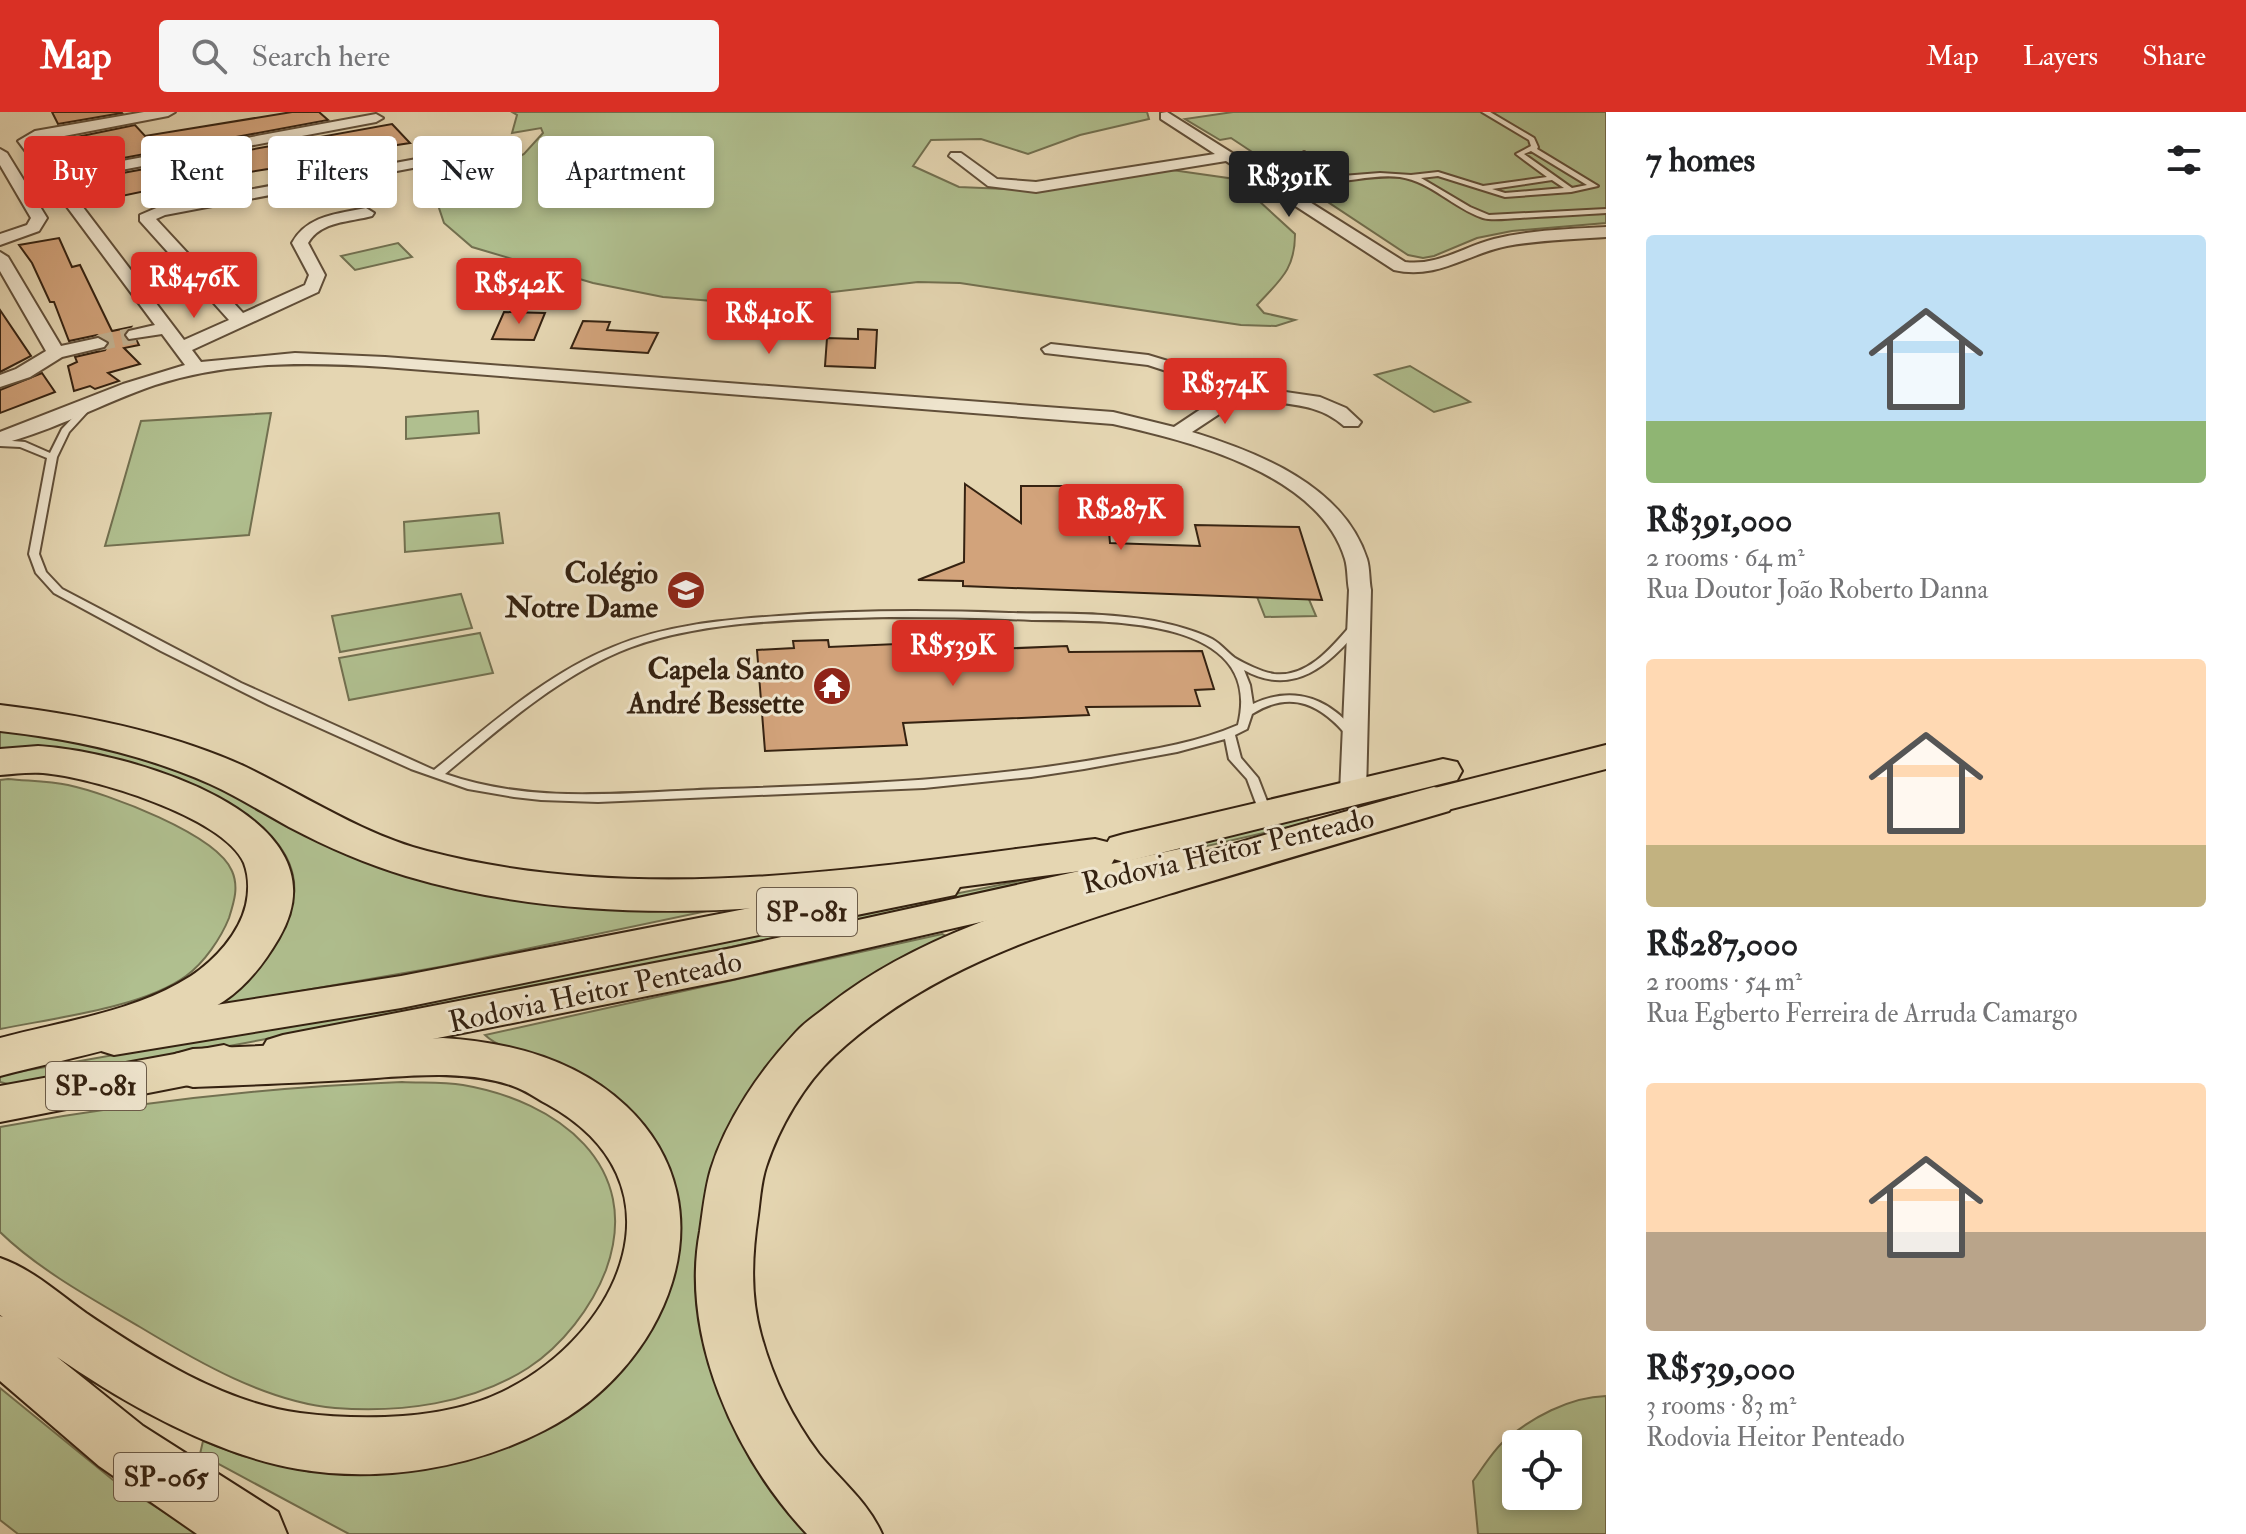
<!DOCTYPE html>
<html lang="en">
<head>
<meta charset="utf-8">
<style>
  body { margin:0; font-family:"IM FELL Double Pica",serif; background:#f6f6f6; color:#202124; height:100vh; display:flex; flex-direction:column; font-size:30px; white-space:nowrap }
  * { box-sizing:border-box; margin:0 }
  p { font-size:26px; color:#757577 }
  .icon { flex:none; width:44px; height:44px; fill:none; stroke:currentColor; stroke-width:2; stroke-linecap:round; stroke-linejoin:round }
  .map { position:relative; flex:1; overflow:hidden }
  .drawer { display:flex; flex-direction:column; background:#fff; width:640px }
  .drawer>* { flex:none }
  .hud { position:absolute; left:24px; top:24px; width:760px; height:72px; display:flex; gap:16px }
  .controls { position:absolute; left:1502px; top:1318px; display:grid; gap:16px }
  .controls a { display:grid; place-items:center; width:80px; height:80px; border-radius:8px; background:#fff; box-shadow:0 4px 12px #0003; font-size:40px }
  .price { position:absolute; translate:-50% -68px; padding:0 18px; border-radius:8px; background:#d93025; color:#fff; font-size:26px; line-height:52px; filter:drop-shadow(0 2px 4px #0008) }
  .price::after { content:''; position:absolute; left:50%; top:48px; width:24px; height:18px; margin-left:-12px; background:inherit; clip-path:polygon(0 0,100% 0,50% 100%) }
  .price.selected { background:#222; color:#fff }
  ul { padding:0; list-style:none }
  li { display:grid; align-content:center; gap:16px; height:424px; padding:0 40px }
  li span { display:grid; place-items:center; height:248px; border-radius:8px; color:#555 }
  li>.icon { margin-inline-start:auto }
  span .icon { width:144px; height:144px; fill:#fffc; stroke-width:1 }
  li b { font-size:34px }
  h2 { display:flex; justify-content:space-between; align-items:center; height:96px; padding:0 40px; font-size:34px }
  .chip { padding:0 28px; border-radius:8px; background:#fff; box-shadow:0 4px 12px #0003; font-size:28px; line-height:72px }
  .chip.selected { background:#d93025; color:#fff }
  header { display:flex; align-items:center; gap:48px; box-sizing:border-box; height:112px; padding:0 40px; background:#d93025; color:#fff }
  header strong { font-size:38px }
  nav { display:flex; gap:44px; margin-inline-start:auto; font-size:28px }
  .search { width:560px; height:72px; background:#f6f6f6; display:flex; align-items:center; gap:20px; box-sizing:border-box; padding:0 28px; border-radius:8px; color:#757577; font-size:30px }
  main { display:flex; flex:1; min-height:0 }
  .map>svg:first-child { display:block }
</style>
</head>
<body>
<header>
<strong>Map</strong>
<div class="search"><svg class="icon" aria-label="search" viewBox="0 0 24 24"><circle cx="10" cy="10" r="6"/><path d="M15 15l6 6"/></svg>Search here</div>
<nav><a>Map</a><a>Layers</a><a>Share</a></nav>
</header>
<main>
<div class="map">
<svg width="1606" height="1422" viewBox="0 0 1606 1422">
  <rect width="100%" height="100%" fill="#e5d6b2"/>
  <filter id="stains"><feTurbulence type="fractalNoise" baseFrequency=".0025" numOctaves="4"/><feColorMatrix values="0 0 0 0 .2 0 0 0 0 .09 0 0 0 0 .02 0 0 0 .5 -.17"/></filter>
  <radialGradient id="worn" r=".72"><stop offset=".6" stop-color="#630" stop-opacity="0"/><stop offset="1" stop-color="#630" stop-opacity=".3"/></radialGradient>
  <!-- green -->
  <g fill="#b0bf8f" stroke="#727050" stroke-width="2" fill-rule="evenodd">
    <path d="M512,0H1147L1149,7L1080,23L1028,42L981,27L931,28L913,54L959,75L1006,77H1054L1165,57L1235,67L1295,122C1295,158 1280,168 1257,193L1264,201L1295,208L1276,214L1241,213L960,171L918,170L738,191L663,185L593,171L472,135L444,111L439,96L470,71L524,42L543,21L541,16L512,21L517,3Z"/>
    <polygon points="1233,0 1606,0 1606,111 1512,119 1477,126 1434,144 1423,146 1408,143 1231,26 1220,28 1185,7"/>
    <polygon points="398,131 412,145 355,158 341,144"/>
    <polygon points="1410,254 1470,290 1434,300 1375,263"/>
    <polygon points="478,299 479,321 406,327 406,305"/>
    <polygon points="271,301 249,423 105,434 141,309"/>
    <polygon points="499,401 503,431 405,440 404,410"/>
    <polygon points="1284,428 1316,504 1265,505 1235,429"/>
    <polygon points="461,482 472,516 340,540 332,504"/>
    <polygon points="480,521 493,561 349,588 339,546"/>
    <path d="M0,615L135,641L183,658L348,739L698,792L707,799L445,854L196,897C216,879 236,861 255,843C262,836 272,830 278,822C351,717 159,651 86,642C58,638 28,640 0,639Z"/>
    <path d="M8,667C27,669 49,669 68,673C106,681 217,722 232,759C239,775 234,790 229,806C221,826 204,851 186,864C142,896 54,906 0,917V668Z"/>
    <path d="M1305,703L1310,710C1152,748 994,780 835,813C562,871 288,925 12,973L0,970V963L404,892L1034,766Z"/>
    <path d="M942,822L954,828L905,850L719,1068L813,1422H349L200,1342L203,1329L243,1344L311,1360L356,1361L474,1343L674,1151C676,1136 681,1118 679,1103C673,1034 618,979 558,953C534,942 503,940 485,923Z"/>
    <path d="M402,970C422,971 443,970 463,973C557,989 644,1053 606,1158C592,1195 562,1234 528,1256C472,1292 400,1301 335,1296C267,1290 198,1250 140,1215C94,1188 39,1158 0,1120V1015C130,991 271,975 402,970Z"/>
    <polygon points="0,1276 113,1368 199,1422 18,1422 0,1408"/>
    <path d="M1606,1284V1422H1478L1473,1369C1482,1357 1492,1340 1504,1329C1531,1306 1569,1285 1606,1284ZM1568,1332V1384H1516V1332Z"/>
  </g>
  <!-- building -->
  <g fill="#d2a37b" stroke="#352211" stroke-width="2">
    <polygon points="52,0 121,0 122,1 58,12"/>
    <polygon points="292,0 319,0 328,8 75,55 61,30 68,29 67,27 135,13 145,24"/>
    <polygon points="392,12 410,31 280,51 282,54 268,57 193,69 98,89 84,68"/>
    <polygon points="59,126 72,155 80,153 112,219 131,215 124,225 129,230 137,229 139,233 124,236 140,252 108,261 119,269 95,277 90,274 74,279 68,254 77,250 75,245 105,238 110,230 97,223 69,229 54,190 50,190 32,151 19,133"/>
    <polygon points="0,198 31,244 0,260"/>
    <polygon points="504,200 545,201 534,228 492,227"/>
    <polygon points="583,209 610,210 607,218 658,221 648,241 571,236"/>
    <polygon points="858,217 877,218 875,256 825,254 827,226 858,227"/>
    <polygon points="42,261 55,280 0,301 0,278"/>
    <polygon points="965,372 1021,411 1021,374 1105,374 1110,431 1200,434 1195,413 1299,415 1322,488 963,474 963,469 918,468 964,450"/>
    <polygon points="828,528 829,535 897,532 899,541 1067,534 1069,540 1202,539 1214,577 1195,578 1200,594 1086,595 1089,603 903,611 907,633 765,639 757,538 794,536 793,529"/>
  </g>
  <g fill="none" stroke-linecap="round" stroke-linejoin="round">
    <!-- street-tunnel -->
    <polyline stroke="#c2b292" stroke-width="16" stroke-dasharray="16 8" stroke-linecap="butt" points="98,231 135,223"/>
    <defs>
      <g id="lane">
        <path d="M1482,0H1490L1534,26L1538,35L1537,37L1598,74L1571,80L1505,85L1438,64L1421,66L1470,95L1489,103L1606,97V101C1577,103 1548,104 1520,106C1508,106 1494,109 1483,106C1453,96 1432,70 1400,65C1362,60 1321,83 1286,59L1304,40L1307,42L1293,58L1305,64L1317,66L1380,61L1411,63L1438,60L1483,74L1547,65L1516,42L1531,34L1529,28ZM1531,39L1587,73L1572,76L1524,42ZM1552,68L1564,76L1505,81L1492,77Z"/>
        <path d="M87,293L91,296L69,320L57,345L39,442L46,460L62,477L241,571L434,658C490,613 546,562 613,535C666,513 723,508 779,504C856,498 933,498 1009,501C1057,502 1107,500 1154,509C1174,513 1194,518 1212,527C1221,532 1227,540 1235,546C1245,552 1262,560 1274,562C1308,566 1333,534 1352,512L1356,511L1361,514C1331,552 1294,586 1244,558L1250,573L1253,592C1296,572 1332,588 1359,624L1357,626H1349C1322,593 1292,577 1252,602L1247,617L1235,623L1241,646L1258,666L1272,702L1266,706L1260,702L1247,667L1229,647L1225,627L1177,640L1084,657L1031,665L924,676L598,690L541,688L514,685L468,677L411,657L269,593L161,539L54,481L36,461L29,442L47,346L20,335L0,334V328L25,330L50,341L62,317L84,294ZM890,505C938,505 985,506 1032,508C1100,509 1266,502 1238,613C1198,630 1157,637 1115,644C985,668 853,673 722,677C629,680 534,693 445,662C499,617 554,568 619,540C697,507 806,507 890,505Z"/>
      </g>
      <g id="street">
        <path d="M144,0H175L168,4L33,30L57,61L376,2L383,6L376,10L63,69L184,228L229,208L140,109V103L161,94L460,39L467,43L460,47L165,103L156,107L243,201L305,173L309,163L292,131C307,103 338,102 366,96L374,101L372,104C350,110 321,109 308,131L325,163L318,180L192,238L201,250L295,241L385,245L1113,300L1174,315L1228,279L1148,253L1045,241L1042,237L1051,232L1148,243L1257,276L1320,285L1346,296L1361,310L1358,314H1344C1315,288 1281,294 1245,285L1192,320C1259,341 1343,373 1367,447C1370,457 1369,468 1371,478L1366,681L1362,687L1353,689L1344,687L1340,681L1349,478C1347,468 1348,457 1345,447C1319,361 1189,329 1113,312L385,255C308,250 229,249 155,273C102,291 54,319 0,332V320L123,272L185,253L162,222L129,227L126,223L129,219L155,213L18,29L35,19Z"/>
        <path d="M1167,0L1405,150C1438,154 1463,135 1494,127C1531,118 1569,117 1606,115V125C1573,127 1540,128 1507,134C1467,142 1437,168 1394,158L1226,49L1036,80L988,74L949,44L951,41H961L997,67L1036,70L1215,42L1161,7V1Z"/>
        <polygon points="0,37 7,41 47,106 39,119 0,133 0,122 27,113 31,106 0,53"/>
        <polygon points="0,140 8,145 61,234 98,226 107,231 104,235 62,245 30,265 0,275 0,263 16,257 46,239 0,159"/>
      </g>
      <g id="primary">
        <polygon points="1606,633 1606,657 1401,710 1387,706 1381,697 1387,688"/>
        <polygon points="1443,647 1457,650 1462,659 1457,668 1124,750 1110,746 1104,736 1110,726 1124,722"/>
        <polygon points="1179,737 1194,741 1200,751 1194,761 732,867 283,957 267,952 260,940 267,928 283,923 732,836"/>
        <polygon points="940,759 955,763 961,773 955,783 401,896 114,943 98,938 91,926 98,914 114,909 401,864"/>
        <polygon points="224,933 240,939 247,951 240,963 0,1010 0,974"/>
      </g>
      <g id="highway">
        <path d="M0,593C83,603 170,620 246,655C306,684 362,722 427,739C645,796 875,754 1095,727L1111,731L1117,742L1111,753L1095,757C868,786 631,831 406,764C366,752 327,735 289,715C263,701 237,684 210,672C143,642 72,627 0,619Z"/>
        <path d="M38,634C123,639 352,701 279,826C265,850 248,873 224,889C159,932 74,944 0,964V926C63,909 135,900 191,864C215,848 239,822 246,793C249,780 249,764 244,751C223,704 91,665 43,661C28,660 14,662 0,663V637Z"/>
        <path d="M1434,675L1449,679L1456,689L1449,699C1360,725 1271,751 1182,778C1059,816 932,853 835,943C804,972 779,1015 766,1055C761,1070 760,1088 758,1103C752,1143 750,1183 761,1223C773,1267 792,1306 819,1342C841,1369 868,1390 882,1422H807C735,1345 680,1225 700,1119C703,1099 705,1077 711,1057C726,1008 761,957 796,920C806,909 819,901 830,892C927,816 1053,785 1169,751C1257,725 1345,699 1434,675Z"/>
        <path d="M443,926C509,930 576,947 626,994C736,1098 664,1258 545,1318C472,1356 380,1371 298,1357C216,1343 125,1292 57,1245L143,1314L278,1400L287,1422H197L99,1354L0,1269V1204L3,1205L0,1203V1146C32,1157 58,1181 86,1201C148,1243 224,1291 300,1301C363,1309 444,1308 502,1280C622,1222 689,1070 547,992C536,986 525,978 513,974C463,956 400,965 347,968C296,971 244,973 193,975L175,970L168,956L175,942L193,937Z"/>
      </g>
    </defs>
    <!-- lane casing -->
    <use href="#lane" stroke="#614f39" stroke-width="4"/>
    <!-- street casing -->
    <use href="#street" stroke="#614f39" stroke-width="4"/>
    <!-- primary casing -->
    <use href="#primary" stroke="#352211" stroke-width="4"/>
    <!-- highway casing -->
    <use href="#highway" stroke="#352211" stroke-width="4"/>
    <!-- lane -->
    <use href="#lane" fill="#eee4cd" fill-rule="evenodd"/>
    <!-- street -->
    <use href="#street" fill="#eee4cd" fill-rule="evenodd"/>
    <!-- primary -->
    <use href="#primary" fill="#e5d6b2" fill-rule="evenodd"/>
    <!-- highway -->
    <use href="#highway" fill="#e5d6b2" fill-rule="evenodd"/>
  </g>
  <!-- icons -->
  <defs>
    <symbol id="school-disc" viewBox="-11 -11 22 22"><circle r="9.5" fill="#8f2418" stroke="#eee4cd"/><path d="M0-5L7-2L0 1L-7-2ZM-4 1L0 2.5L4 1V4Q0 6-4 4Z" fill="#fff"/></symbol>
    <symbol id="temple-disc" viewBox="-11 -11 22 22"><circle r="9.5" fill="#8f2418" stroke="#eee4cd"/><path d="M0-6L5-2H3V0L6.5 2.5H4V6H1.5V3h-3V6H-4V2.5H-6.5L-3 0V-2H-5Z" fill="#fff"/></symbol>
  </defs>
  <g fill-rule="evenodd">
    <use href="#school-disc" x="664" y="456" width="44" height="44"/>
    <use href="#temple-disc" x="810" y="552" width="44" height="44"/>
  </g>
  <g text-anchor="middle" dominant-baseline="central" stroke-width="6" stroke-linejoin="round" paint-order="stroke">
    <!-- shield labels -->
    <g fill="#eee4cd" stroke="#6c5c49" stroke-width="2">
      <rect x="757" y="776" width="100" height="48" rx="6"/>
      <rect x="46" y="950" width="100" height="48" rx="6"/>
      <rect x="114" y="1341" width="104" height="48" rx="6"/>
    </g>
    <g font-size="28" font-weight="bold" fill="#352211">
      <text x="807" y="800">SP-081</text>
      <text x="96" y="974">SP-081</text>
      <text x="166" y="1365">SP-065</text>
    </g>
    <!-- poi labels -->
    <g font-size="30" font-weight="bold" fill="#352211" stroke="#eee4cd" text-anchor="end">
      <text x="658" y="461">Colégio<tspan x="658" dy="34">Notre Dame</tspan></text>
      <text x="804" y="557">Capela Santo<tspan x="804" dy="34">André Bessette</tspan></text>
    </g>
    <!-- street labels -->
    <g font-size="30" fill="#352211" stroke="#eee4cd">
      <text transform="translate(1228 739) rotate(-13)">Rodovia Heitor Penteado</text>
      <text transform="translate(595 880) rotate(-12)">Rodovia Heitor Penteado</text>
    </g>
  </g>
  <rect width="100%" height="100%" filter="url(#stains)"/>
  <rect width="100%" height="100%" fill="url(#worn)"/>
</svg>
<div class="controls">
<a><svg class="icon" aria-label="locate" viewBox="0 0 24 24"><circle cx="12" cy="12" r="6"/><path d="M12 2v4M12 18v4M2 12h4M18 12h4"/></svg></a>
</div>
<b class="price selected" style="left:1289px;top:107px">R$391K</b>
<b class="price" style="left:194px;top:208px">R$476K</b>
<b class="price" style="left:519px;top:214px">R$542K</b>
<b class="price" style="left:769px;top:244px">R$410K</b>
<b class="price" style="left:1225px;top:314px">R$374K</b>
<b class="price" style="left:1121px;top:440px">R$287K</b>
<b class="price" style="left:953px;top:576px">R$539K</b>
<div class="hud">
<a class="chip selected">Buy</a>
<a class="chip">Rent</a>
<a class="chip">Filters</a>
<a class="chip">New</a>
<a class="chip">Apartment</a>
</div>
</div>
<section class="drawer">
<h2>7 homes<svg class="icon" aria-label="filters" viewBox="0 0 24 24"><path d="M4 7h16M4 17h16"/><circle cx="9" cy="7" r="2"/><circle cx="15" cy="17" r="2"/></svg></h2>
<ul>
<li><span style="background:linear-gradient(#bfe0f5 75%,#8fb573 0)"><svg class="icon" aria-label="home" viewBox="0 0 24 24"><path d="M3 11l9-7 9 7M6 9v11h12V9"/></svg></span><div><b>R$391,000</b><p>2 rooms · 64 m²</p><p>Rua Doutor João Roberto Danna</p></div></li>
<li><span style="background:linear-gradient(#ffd9b3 75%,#c2b280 0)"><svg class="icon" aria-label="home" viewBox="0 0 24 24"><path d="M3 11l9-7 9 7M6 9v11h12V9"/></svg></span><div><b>R$287,000</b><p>2 rooms · 54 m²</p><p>Rua Egberto Ferreira de Arruda Camargo</p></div></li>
<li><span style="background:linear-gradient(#ffd9b3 60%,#b9a48a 0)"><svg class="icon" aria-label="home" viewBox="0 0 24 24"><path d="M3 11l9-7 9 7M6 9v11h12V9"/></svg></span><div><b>R$539,000</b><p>3 rooms · 83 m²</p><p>Rodovia Heitor Penteado</p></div></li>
</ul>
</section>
</main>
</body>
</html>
